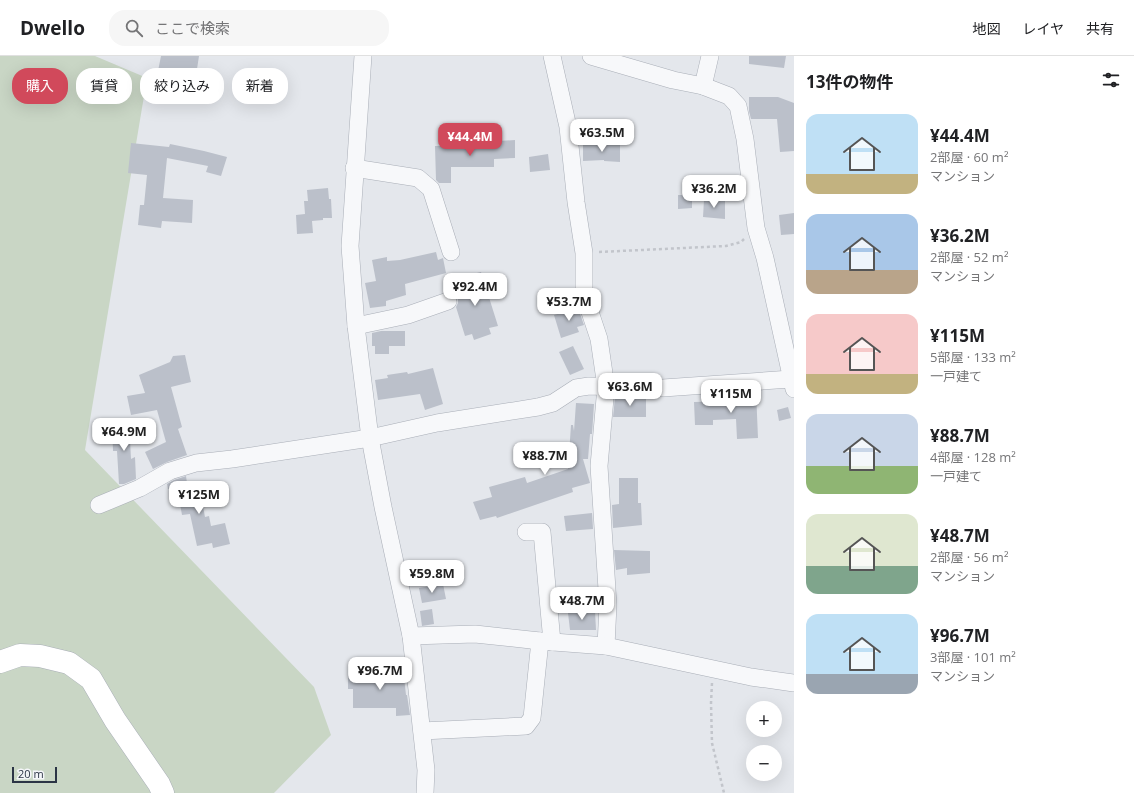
<!DOCTYPE html>
<html lang="ja">
<head>
<meta charset="utf-8">
<style>
  body { margin:0; font-family:"Open Sans","Noto Sans JP",sans-serif; background:#f6f6f6; color:#202124; height:100vh; display:flex; flex-direction:column; font-size:15px; white-space:nowrap }
  * { box-sizing:border-box; margin:0 }
  p { font-size:13px; color:#757577 }
  .icon { flex:none; width:22px; height:22px; fill:none; stroke:currentColor; stroke-width:2; stroke-linecap:round; stroke-linejoin:round }
  .map { position:relative; flex:1; overflow:hidden }
  .side { display:flex; flex-direction:column; background:#fff; width:340px }
  .side>* { flex:none }
  .banner { position:absolute; left:12px; top:12px; width:380px; height:36px; display:flex; gap:8px }
  .buttons { position:absolute; left:746px; top:645px; display:grid; gap:8px }
  .buttons a { display:grid; place-items:center; width:36px; height:36px; border-radius:50%; background:#fff; box-shadow:0 4px 16px #0002; font-size:20px }
  .scale { position:absolute; left:12px; bottom:10px; width:45px; box-sizing:border-box; padding-left:4px; border:2px solid #2b3445; border-top:0; font-size:11px; line-height:14px; white-space:nowrap; color:#2b3445; -webkit-text-stroke:3px #f4f6f9; paint-order:stroke }
  .price { position:absolute; translate:-50% -34px; padding:0 9px; border-radius:8px; background:#fff; color:#222; font-size:13px; line-height:26px; filter:drop-shadow(0 1px 2px #0008) }
  .price::after { content:''; position:absolute; left:50%; top:24px; width:12px; height:9px; margin-left:-6px; background:inherit; clip-path:polygon(0 0,100% 0,50% 100%) }
  .price.selected { background:#d1495b; color:#fff }
  ul { padding:0; list-style:none }
  li { display:flex; align-items:center; gap:12px; height:100px; padding:0 12px }
  li span { display:grid; place-items:center; flex:none; width:112px; height:80px; border-radius:12px; color:#555 }
  li>.icon { margin-inline-start:auto }
  span .icon { width:48px; height:48px; fill:#fffc; stroke-width:1 }
  li b { font-size:17px }
  h2 { display:flex; justify-content:space-between; align-items:center; height:48px; padding:0 12px; font-size:17px }
  .chip { padding:0 14px; border-radius:16px; background:#fff; box-shadow:0 4px 16px #0002; font-size:14px; line-height:36px }
  .chip.selected { background:#d1495b; color:#fff }
  header { display:flex; align-items:center; gap:24px; box-sizing:border-box; height:56px; padding:0 20px; background:#fff; border-bottom:1px solid #e0e0e0 }
  header strong { font-size:19px }
  nav { display:flex; gap:22px; margin-inline-start:auto; font-size:14px }
  .search { width:280px; height:36px; background:#f6f6f6; display:flex; align-items:center; gap:10px; box-sizing:border-box; padding:0 14px; border-radius:16px; color:#757577; font-size:15px }
  main { display:flex; flex:1; min-height:0 }
  .map>svg:first-child { display:block }
</style>
</head>
<body>
<header>
<strong>Dwello</strong>
<div class="search"><svg class="icon" aria-label="search" viewBox="0 0 24 24"><circle cx="10" cy="10" r="6"/><path d="M15 15l6 6"/></svg>ここで検索</div>
<nav><a>地図</a><a>レイヤ</a><a>共有</a></nav>
</header>
<main>
<div class="map">
<svg width="794" height="737" viewBox="0 0 794 737">
  <rect width="100%" height="100%" fill="#e4e7ec"/>
  <!-- green -->
  <polygon fill="#c9d6c5" points="0,0 95,0 147,22 85,394 314,631 331,679 274,737 0,737"/>
  <!-- building -->
  <g fill="#bbc0ca">
    <polygon points="161,0 199,0 197,13 193,12 191,26 157,20"/>
    <polygon points="749,0 786,0 784,12 749,8"/>
    <polygon points="749,41 778,41 794,47 794,95 780,96 777,63 751,63 749,55"/>
    <polygon points="515,84 515,102 494,103 494,111 451,111 451,127 439,127 436,124 435,90 500,89 499,85"/>
    <polygon points="131,87 169,91 170,88 204,95 227,101 221,120 206,116 208,110 167,102 163,142 193,144 192,167 162,165 161,172 138,169 140,149 144,149 147,119 128,117"/>
    <polygon points="608,88 620,89 620,106 604,105 604,104 583,105 583,89"/>
    <polygon points="548,98 550,114 530,116 529,101"/>
    <polygon points="328,132 329,143 331,143 332,162 323,162 323,164 312,165 313,177 297,178 296,159 305,158 304,145 308,145 307,134"/>
    <polygon points="678,139 692,139 692,152 678,153"/>
    <polygon points="704,144 725,145 725,163 703,161"/>
    <polygon points="794,157 794,178 781,179 779,159"/>
    <polygon points="436,196 438,204 443,202 446,217 405,228 406,239 386,245 386,250 370,252 365,227 376,225 372,204 387,201 387,205 400,204"/>
    <polygon points="481,216 498,270 489,272 491,278 474,284 472,278 465,280 456,251 458,247 458,243 461,242 456,222"/>
    <polygon points="578,252 584,269 577,271 579,276 561,282 554,259"/>
    <polygon points="381,275 405,275 405,290 389,290 389,298 375,298 375,290 372,290 372,277"/>
    <polygon points="573,290 584,313 570,319 559,296"/>
    <polygon points="185,299 191,326 171,331 182,371 178,373 187,399 167,406 153,413 145,396 166,386 157,354 131,359 127,340 145,337 139,319 170,306 173,300"/>
    <polygon points="433,312 443,348 425,354 420,338 378,344 375,324 388,322 387,319 407,316 408,318"/>
    <polygon points="756,335 758,382 737,383 736,363 713,364 713,369 695,369 694,346 733,345 733,337"/>
    <polygon points="615,341 646,342 646,361 613,361"/>
    <polygon points="576,347 594,348 592,378 590,378 588,403 583,403 590,427 572,432 573,436 497,462 496,460 480,464 473,446 492,441 489,431 525,421 527,427 568,413 571,369 573,369 574,375"/>
    <polygon points="788,351 791,362 779,365 777,354"/>
    <polygon points="129,366 131,403 135,401 136,423 124,428 119,428 117,395 113,395 112,367"/>
    <polygon points="186,420 187,427 194,426 194,430 199,429 205,461 209,460 211,470 225,467 230,488 213,492 212,487 197,490 190,458 182,459 177,431 168,433 167,428 174,424"/>
    <polygon points="619,422 638,422 638,447 641,447 642,469 613,472 612,449 619,448"/>
    <polygon points="592,457 593,473 566,475 564,460"/>
    <polygon points="614,494 650,495 650,517 627,519 627,512 616,514"/>
    <polygon points="443,528 446,543 422,547 419,532"/>
    <polygon points="432,553 434,568 422,570 420,555"/>
    <polygon points="595,555 596,574 570,574 568,557"/>
    <polygon points="403,612 406,639 407,639 410,659 396,660 396,652 353,652 353,633 348,633 348,618 383,618 382,614"/>
  </g>
  <g fill="none" stroke-linecap="round" stroke-linejoin="round">
    <defs>
      <g id="minor">
        <polyline points="363,0 350,190 356,270 370,382 383,451 411,580 426,714 425,737"/>
        <polyline points="552,0 568,71 576,146 584,197 584,238 599,283 606,331 599,410 608,549 606,590"/>
        <polyline points="591,0 673,24 703,30 729,40 738,50 745,83 756,172 765,202 794,333"/>
        <polyline points="703,30 710,0"/>
        <polyline points="354,112 418,122 431,133 451,196"/>
        <polyline points="356,270 408,259 448,245"/>
        <polyline points="99,449 140,432 170,415 196,407 232,403 370,382 437,367 538,351 553,347 576,332 589,330 663,332 791,323"/>
        <polyline points="526,476 542,476 552,586"/>
        <polyline points="411,580 475,578 540,585 606,590 751,621 794,627"/>
        <polyline points="422,675 526,670 532,662 540,585"/>
      </g>
      <polyline id="secondary" points="0,606 20,599 40,600 69,607 91,623 115,664 159,728 163,737"/>
    </defs>
    <!-- minor casing -->
    <use href="#minor" stroke="#a9aeb7" stroke-width="18"/>
    <!-- secondary casing -->
    <use href="#secondary" stroke="#a9aeb7" stroke-width="23"/>
    <!-- path -->
    <g stroke="#c2c5cb" stroke-width="2.5" stroke-dasharray="3 3" stroke-linecap="butt">
      <polyline points="599,196 726,190 741,186 744,183"/>
      <polyline points="712,627 711,647 712,687 724,737"/>
    </g>
    <!-- minor -->
    <use href="#minor" stroke="#f7f8fa" stroke-width="17"/>
    <!-- secondary -->
    <use href="#secondary" stroke="#fff" stroke-width="22"/>
  </g>
</svg>
<div class="buttons">
<a>+</a>
<a>−</a>
</div>
<div class="scale">20 m</div>
<b class="price" style="left:602px;top:97px">¥63.5M</b>
<b class="price selected" style="left:470px;top:101px">¥44.4M</b>
<b class="price" style="left:714px;top:153px">¥36.2M</b>
<b class="price" style="left:475px;top:251px">¥92.4M</b>
<b class="price" style="left:569px;top:266px">¥53.7M</b>
<b class="price" style="left:630px;top:351px">¥63.6M</b>
<b class="price" style="left:731px;top:358px">¥115M</b>
<b class="price" style="left:124px;top:396px">¥64.9M</b>
<b class="price" style="left:545px;top:420px">¥88.7M</b>
<b class="price" style="left:199px;top:459px">¥125M</b>
<b class="price" style="left:432px;top:538px">¥59.8M</b>
<b class="price" style="left:582px;top:565px">¥48.7M</b>
<b class="price" style="left:380px;top:635px">¥96.7M</b>
<div class="banner">
<a class="chip selected">購入</a>
<a class="chip">賃貸</a>
<a class="chip">絞り込み</a>
<a class="chip">新着</a>
</div>
</div>
<section class="side">
<h2>13件の物件<svg class="icon" aria-label="filters" viewBox="0 0 24 24"><path d="M4 7h16M4 17h16"/><circle cx="9" cy="7" r="2"/><circle cx="15" cy="17" r="2"/></svg></h2>
<ul>
<li><span style="background:linear-gradient(#bfe0f5 75%,#c2b280 0)"><svg class="icon" aria-label="home" viewBox="0 0 24 24"><path d="M3 11l9-7 9 7M6 9v11h12V9"/></svg></span><div><b>¥44.4M</b><p>2部屋 · 60 m²</p><p>マンション</p></div></li>
<li><span style="background:linear-gradient(#a9c7e8 70%,#b9a48a 0)"><svg class="icon" aria-label="home" viewBox="0 0 24 24"><path d="M3 11l9-7 9 7M6 9v11h12V9"/></svg></span><div><b>¥36.2M</b><p>2部屋 · 52 m²</p><p>マンション</p></div></li>
<li><span style="background:linear-gradient(#f6c9c9 75%,#c2b280 0)"><svg class="icon" aria-label="home" viewBox="0 0 24 24"><path d="M3 11l9-7 9 7M6 9v11h12V9"/></svg></span><div><b>¥115M</b><p>5部屋 · 133 m²</p><p>一戸建て</p></div></li>
<li><span style="background:linear-gradient(#c9d6e8 65%,#8fb573 0)"><svg class="icon" aria-label="home" viewBox="0 0 24 24"><path d="M3 11l9-7 9 7M6 9v11h12V9"/></svg></span><div><b>¥88.7M</b><p>4部屋 · 128 m²</p><p>一戸建て</p></div></li>
<li><span style="background:linear-gradient(#dfe7d0 65%,#7fa58c 0)"><svg class="icon" aria-label="home" viewBox="0 0 24 24"><path d="M3 11l9-7 9 7M6 9v11h12V9"/></svg></span><div><b>¥48.7M</b><p>2部屋 · 56 m²</p><p>マンション</p></div></li>
<li><span style="background:linear-gradient(#bfe0f5 75%,#9aa5b1 0)"><svg class="icon" aria-label="home" viewBox="0 0 24 24"><path d="M3 11l9-7 9 7M6 9v11h12V9"/></svg></span><div><b>¥96.7M</b><p>3部屋 · 101 m²</p><p>マンション</p></div></li>
</ul>
</section>
</main>
</body>
</html>
